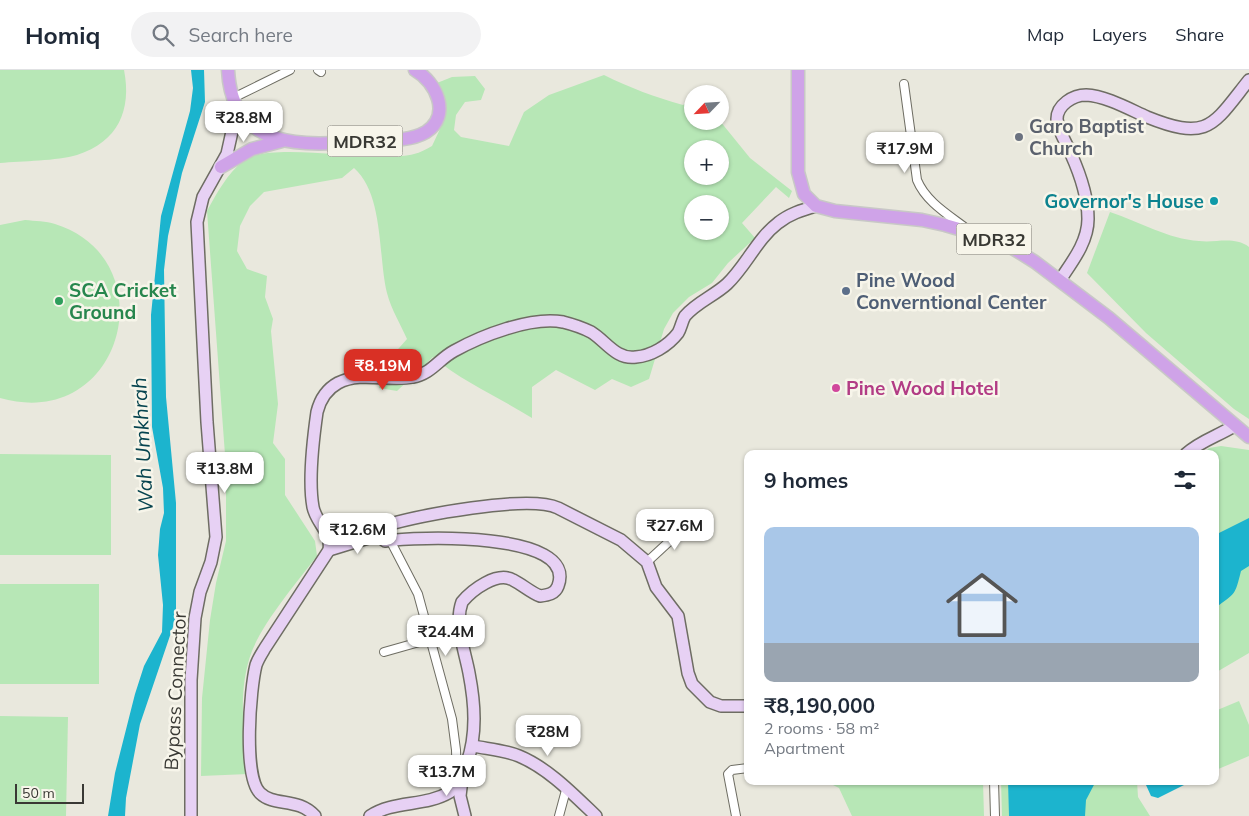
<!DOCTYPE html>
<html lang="en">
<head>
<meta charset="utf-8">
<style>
  body { margin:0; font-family:Mulish,sans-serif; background:#f2f2f3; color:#1f2937; height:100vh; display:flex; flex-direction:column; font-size:19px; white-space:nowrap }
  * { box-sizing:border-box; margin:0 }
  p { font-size:16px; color:#747a83 }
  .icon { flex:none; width:28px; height:28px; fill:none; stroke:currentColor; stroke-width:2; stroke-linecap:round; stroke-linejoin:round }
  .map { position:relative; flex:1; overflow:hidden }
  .details { position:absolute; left:744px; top:380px; width:475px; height:335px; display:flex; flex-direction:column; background:#fff; border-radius:10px; box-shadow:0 1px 4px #0004 }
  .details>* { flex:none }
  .needle { width:32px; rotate:245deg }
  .fabs { position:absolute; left:684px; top:15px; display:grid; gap:10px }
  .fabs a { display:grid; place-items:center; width:45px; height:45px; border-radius:50%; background:#fff; box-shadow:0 1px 4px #0004; font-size:25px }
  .scale { position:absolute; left:15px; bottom:12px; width:69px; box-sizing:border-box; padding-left:5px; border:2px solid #393934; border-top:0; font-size:14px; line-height:18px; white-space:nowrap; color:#393934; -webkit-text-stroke:4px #f7f5ea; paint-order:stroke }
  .price { position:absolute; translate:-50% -42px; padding:0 11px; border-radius:10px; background:#fff; color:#222; font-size:16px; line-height:32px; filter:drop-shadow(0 1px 2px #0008) }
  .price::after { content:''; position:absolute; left:50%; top:30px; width:15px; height:11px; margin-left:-8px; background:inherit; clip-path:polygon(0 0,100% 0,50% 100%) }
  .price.active { background:#d93025; color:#fff }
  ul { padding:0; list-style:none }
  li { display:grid; align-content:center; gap:10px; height:265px; padding:0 20px }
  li+li { border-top:1px solid #e0e1e3 }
  li span { display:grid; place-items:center; height:155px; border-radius:10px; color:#555 }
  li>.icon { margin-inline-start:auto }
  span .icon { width:90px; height:90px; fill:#fffc; stroke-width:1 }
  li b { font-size:21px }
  h2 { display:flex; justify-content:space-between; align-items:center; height:60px; padding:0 20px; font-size:21px }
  header { display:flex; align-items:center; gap:30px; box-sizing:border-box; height:70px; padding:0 25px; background:#fff; border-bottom:1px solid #e0e1e3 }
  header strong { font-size:24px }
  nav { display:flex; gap:28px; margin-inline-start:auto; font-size:18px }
  .search { width:350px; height:45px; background:#f2f2f3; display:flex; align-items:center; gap:12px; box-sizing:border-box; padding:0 18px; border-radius:28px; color:#747a83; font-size:19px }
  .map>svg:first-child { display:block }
</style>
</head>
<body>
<header>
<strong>Homiq</strong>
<div class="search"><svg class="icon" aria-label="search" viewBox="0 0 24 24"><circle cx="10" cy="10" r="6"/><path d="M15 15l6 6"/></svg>Search here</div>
<nav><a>Map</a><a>Layers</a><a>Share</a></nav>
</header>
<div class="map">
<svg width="1249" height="746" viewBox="0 0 1249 746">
  <rect width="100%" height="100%" fill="#e9e8dd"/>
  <!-- green -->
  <g fill="#b7e7b6" fill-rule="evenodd">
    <path d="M0,0H124C132,40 118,72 77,85C57,91 22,91 0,93Z"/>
    <path d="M604,5C630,18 655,27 683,35L692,30V51H720L750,88L792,121L789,128L776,117L742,153L755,168L728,193L712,213L689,227L673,243L664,259L649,309L631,317L612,309L595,320L556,300L532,317V348C500,328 463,312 433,287L397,321L379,318L384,295L407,269C401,255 391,239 387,223C378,187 384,124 354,98L342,108L264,122L250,136L240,156L237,181L247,199L267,206L265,227L273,249L271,261L278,334L273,373L285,389V425L315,471L317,486C297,512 264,551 252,581C237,620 244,664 248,704L201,706L202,628L210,550L216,513L226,471V398L207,141C216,124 228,103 243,91C270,70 375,94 414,84C420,83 426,79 432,76L440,59L443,42L437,13L452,7L475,6L485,19L481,30L465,32L456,45L454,60L461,67L509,76L524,42L549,25ZM692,79H720V106H692ZM692,134H720V161H692Z"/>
    <path d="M1110,142C1140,152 1168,169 1199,171C1217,173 1234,166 1249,177V349L1234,339L1146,263L1087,203Z"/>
    <path d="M25,150C35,151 46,151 55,154C167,189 124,363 0,328V155Z"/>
    <polygon points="1221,376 1249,380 1249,583 1215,603 1215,384 1203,384 1209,378"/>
    <polygon points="0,384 111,385 111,485 0,485"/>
    <rect x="0" y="514" width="99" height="100"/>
    <polygon points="1239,631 1249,655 1249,686 1216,700 1215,641"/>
    <polygon points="0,646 68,647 66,746 0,746"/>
    <polygon points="825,711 983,711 984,746 852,746 839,718"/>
    <polygon points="1001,711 1137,711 1138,727 1150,746 1002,746"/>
  </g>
  <!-- water -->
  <g fill="#1cb4ce">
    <polygon points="191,0 204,0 205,32 182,103 168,166 164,200 166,327 176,433 176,548 140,654 126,728 125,746 108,746 115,703 135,624 144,596 162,562 163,535 158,485 160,459 164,443 163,418 152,357 151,245 161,146 190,41 193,18"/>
    <path d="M1249,448V496L1241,501C1235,525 1236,523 1215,538V465Z"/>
    <polygon points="1008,711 1096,711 1086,730 1085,746 1009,746"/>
    <polygon points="1147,711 1185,711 1186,714 1158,728 1151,726 1146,715"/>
  </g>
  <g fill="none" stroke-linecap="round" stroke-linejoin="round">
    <defs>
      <g id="street">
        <polyline points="318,0 321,2"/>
        <path d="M904,14L917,110C926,132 949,145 967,159"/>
        <polyline points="233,28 290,0"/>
        <polyline points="390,470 418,524 452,649 456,680 457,714"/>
        <polyline points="647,492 687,455"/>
        <polyline points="384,582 430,569"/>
        <polyline points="994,711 995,746"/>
        <polyline points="559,746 566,720"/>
        <polyline points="736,746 728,704 732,700 748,698"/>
      </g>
      <g id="secondary">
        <path d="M1060,210C1072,192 1088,172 1088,149C1088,127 1080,104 1071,84C1066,72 1058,61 1057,49C1057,35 1073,25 1086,25C1106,26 1129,39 1147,47C1209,72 1213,55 1249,10"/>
        <path d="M1186,384C1200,371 1218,366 1234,356"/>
        <polyline points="329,480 378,465"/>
        <path d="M473,676C488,679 505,680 519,686C548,698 573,724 596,746"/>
        <polyline points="462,709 460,726 465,746"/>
        <polyline points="191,746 191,610 195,548 200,522 211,492 216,467 207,352 197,152 203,127 227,84 237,39"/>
        <path d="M315,746C298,727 274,737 260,723C243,706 250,619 256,595C258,589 262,583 265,578L329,480C332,462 316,453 313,437C308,410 313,370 317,342C320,330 327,319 338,313C361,301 389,312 413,307C431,304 439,289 454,281C481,266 531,246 563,252C571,254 583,258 591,262C606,271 616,290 636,287C651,286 668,276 678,263C681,258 682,251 685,246C697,232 714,226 727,214C746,196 757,169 778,153C789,144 802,140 816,136"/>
        <path d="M370,746C394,730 425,737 450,722C460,716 463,704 467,693C477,664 475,634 469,603C465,581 454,554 462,532C472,520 497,501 513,510C523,515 530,522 540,526C548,525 555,524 558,516C579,460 413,467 385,471L378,465V460L383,456C417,446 528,424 558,438L621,470L647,492L656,517L678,546L688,603L692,614L710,632L721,636H748"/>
      </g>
      <g id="primary">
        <path d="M228,0C232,81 304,76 366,71C384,70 409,72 426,62C452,45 436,12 415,0"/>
        <polyline points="798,0 798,102 804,124 816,136 835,141 922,150 945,155 997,170 1014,179 1035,192 1109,248 1249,367"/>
        <polyline points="221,97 252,79 282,71"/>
      </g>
    </defs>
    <!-- street casing -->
    <use href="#street" stroke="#6e6d63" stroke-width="10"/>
    <!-- secondary casing -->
    <use href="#secondary" stroke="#6e6d63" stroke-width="14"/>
    <!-- primary casing -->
    <use href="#primary" stroke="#c8c8c6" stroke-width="15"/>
    <!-- street -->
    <use href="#street" stroke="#fff" stroke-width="8"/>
    <!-- secondary -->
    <use href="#secondary" stroke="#e7d1f4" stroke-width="11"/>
    <!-- primary -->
    <use href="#primary" stroke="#cfa3e8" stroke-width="12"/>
  </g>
  <!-- markers -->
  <circle fill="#6b7280" stroke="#f7f5ea" stroke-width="2" cx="1019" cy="67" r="5"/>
  <circle fill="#0f9aa8" stroke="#f7f5ea" stroke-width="2" cx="1214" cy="131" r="5"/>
  <circle fill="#5c6f8a" stroke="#f7f5ea" stroke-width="2" cx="846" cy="221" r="5"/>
  <circle fill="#2e9e5b" stroke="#f7f5ea" stroke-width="2" cx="59" cy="231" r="5"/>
  <circle fill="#d1479c" stroke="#f7f5ea" stroke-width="2" cx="836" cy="318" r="5"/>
  <g text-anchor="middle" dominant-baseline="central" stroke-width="5" stroke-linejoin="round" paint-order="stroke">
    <!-- shield labels -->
    <g fill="#f7f5ea" stroke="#72716b" stroke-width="1">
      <rect x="327.5" y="55.5" width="75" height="31" rx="4"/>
      <rect x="956.5" y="153.5" width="75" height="31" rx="4"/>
    </g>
    <g font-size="18" font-weight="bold" fill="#393934">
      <text x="365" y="71">MDR32</text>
      <text x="994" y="169">MDR32</text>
    </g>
    <!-- worship labels -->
    <g font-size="19" font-weight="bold" fill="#5b616d" stroke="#f7f5ea" text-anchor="start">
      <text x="1029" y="56">Garo Baptist<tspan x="1029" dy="22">Church</tspan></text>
    </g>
    <!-- culture labels -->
    <g font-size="19" font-weight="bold" fill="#0d838f" stroke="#f7f5ea" text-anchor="end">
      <text x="1204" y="131">Governor's House</text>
    </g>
    <!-- service labels -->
    <g font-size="19" font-weight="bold" fill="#4e5e75" stroke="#f7f5ea" text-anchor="start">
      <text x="856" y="210">Pine Wood<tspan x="856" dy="22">Converntional Center</tspan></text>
    </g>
    <!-- leisure labels -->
    <g font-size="19" font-weight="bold" fill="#27864d" stroke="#f7f5ea" text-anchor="start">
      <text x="69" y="220">SCA Cricket<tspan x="69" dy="22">Ground</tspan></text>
    </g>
    <!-- hotel labels -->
    <g font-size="19" font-weight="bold" fill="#b23c85" stroke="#f7f5ea" text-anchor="start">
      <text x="846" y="318">Pine Wood Hotel</text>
    </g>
    <!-- street labels -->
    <g font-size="19" fill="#393934" stroke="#f7f5ea">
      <text transform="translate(175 621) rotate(-87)">Bypass Connector</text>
    </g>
    <!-- water labels -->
    <g font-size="20" font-style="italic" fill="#06444f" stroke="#f7f5ea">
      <text transform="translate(142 375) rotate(-93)">Wah Umkhrah</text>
    </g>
  </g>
</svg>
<div class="fabs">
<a><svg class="needle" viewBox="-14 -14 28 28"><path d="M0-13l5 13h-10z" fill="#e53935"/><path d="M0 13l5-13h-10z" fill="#747a83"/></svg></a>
<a>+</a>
<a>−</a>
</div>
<div class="scale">50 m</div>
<b class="price" style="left:244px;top:73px">₹28.8M</b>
<b class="price" style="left:905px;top:104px">₹17.9M</b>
<b class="price active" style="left:383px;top:321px">₹8.19M</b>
<b class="price" style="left:225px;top:424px">₹13.8M</b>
<b class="price" style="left:675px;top:481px">₹27.6M</b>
<b class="price" style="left:358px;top:485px">₹12.6M</b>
<b class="price" style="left:446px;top:587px">₹24.4M</b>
<b class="price" style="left:548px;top:687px">₹28M</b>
<b class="price" style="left:447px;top:727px">₹13.7M</b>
<section class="details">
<h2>9 homes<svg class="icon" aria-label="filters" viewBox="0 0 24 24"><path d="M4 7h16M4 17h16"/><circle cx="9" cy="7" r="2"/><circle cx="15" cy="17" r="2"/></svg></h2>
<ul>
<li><span style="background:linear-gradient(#a9c7e8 75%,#9aa5b1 0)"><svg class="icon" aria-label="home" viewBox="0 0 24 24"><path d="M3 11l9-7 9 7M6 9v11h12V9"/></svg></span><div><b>₹8,190,000</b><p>2 rooms · 58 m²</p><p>Apartment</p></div></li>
</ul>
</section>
</div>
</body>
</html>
